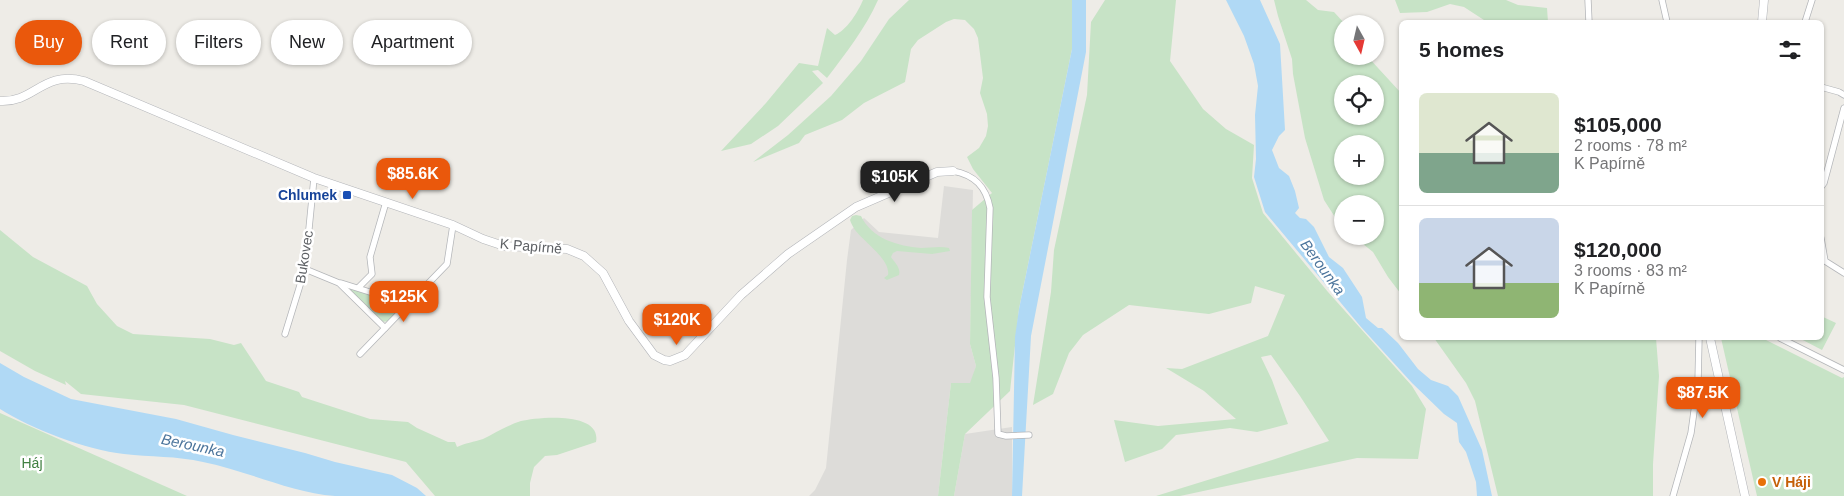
<!DOCTYPE html>
<html lang="en">
<head>
<meta charset="utf-8">
<style>
  body { margin:0; font-family:Arial,sans-serif; background:#f2f2f2; color:#202124; height:100vh; display:flex; flex-direction:column; font-size:19px; white-space:nowrap }
  * { box-sizing:border-box; margin:0 }
  p { font-size:16px; color:#757577 }
  .icon { flex:none; width:28px; height:28px; fill:none; stroke:currentColor; stroke-width:2; stroke-linecap:round; stroke-linejoin:round }
  .map { position:relative; flex:1; overflow:hidden }
  .panel { position:absolute; left:1399px; top:20px; width:425px; height:320px; display:flex; flex-direction:column; background:#fff; border-radius:8px; box-shadow:0 1px 4px #0004 }
  .panel>* { flex:none }
  .banner { position:absolute; left:15px; top:20px; width:475px; height:45px; display:flex; gap:10px }
  .needle { width:32px; rotate:172deg }
  .buttons { position:absolute; left:1334px; top:15px; display:grid; gap:10px }
  .buttons a { display:grid; place-items:center; width:50px; height:50px; border-radius:50%; background:#fff; box-shadow:0 1px 4px #0004; font-size:25px }
  .price { position:absolute; translate:-50% -42px; padding:0 11px; border-radius:10px; background:#ea580c; color:#fff; font-size:16px; line-height:32px; filter:drop-shadow(0 1px 2px #0008) }
  .price::after { content:''; position:absolute; left:50%; top:30px; width:15px; height:11px; margin-left:-8px; background:inherit; clip-path:polygon(0 0,100% 0,50% 100%) }
  .price.selected { background:#222; color:#fff }
  ul { padding:0; list-style:none }
  li { display:flex; align-items:center; gap:15px; height:125px; padding:0 20px }
  li+li { border-top:1px solid #e0e0e0 }
  li span { display:grid; place-items:center; flex:none; width:140px; height:100px; border-radius:8px; color:#555 }
  li>.icon { margin-inline-start:auto }
  span .icon { width:60px; height:60px; fill:#fffc; stroke-width:1 }
  li b { font-size:21px }
  h2 { display:flex; justify-content:space-between; align-items:center; height:60px; padding:0 20px; font-size:21px }
  .pill { padding:0 18px; border-radius:22px; background:#fff; box-shadow:0 1px 4px #0004; font-size:18px; line-height:45px }
  .pill.selected { background:#ea580c; color:#fff }
  .map>svg:first-child { display:block }
</style>
</head>
<body>
<div class="map">
<svg width="1844" height="496" viewBox="0 0 1844 496">
  <rect width="100%" height="100%" fill="#eeece7"/>
  <!-- industrial -->
  <g fill="#dddcd9">
    <polygon points="944,186 973,190 970,344 976,366 971,384 951,383 938,496 809,496 815,490 826,468 847,260 851,230 864,218 879,232 938,238"/>
    <polygon points="1012,427 1012,496 954,496 965,434"/>
  </g>
  <!-- green -->
  <g fill="#c7e3c6" fill-rule="evenodd">
    <path d="M863,0H878C865,29 846,53 827,78L818,70L812,71L823,83L778,126L751,144L721,151L766,103L799,63L818,66L827,28L835,35C847,30 858,12 863,0Z"/>
    <polygon points="909,0 1072,0 1072,49 1019,309 1010,391 965,434 954,496 938,496 951,383 970,383 976,366 970,344 972,210 992,193 973,169 967,157 979,148 986,136 988,126 987,114 980,93 983,78 978,38 974,29 965,20 954,19 946,22 918,40 911,49 905,82 864,103 842,120 805,135 799,143 753,162 788,135 831,96 861,61 889,19"/>
    <polygon points="1105,0 1176,0 1170,61 1203,109 1226,129 1254,145 1252,178 1263,213 1328,292 1412,386 1426,409 1418,459 1357,458 1180,496 1156,496 1269,461 1329,441 1300,396 1271,355 1261,357 1272,380 1288,424 1257,432 1230,428 1176,435 1162,449 1125,462 1114,420 1158,426 1236,419 1204,391 1166,368 1182,369 1268,336 1285,295 1255,286 1251,303 1209,314 1129,305 1083,335 1069,353 1053,394 1033,405 1051,292 1054,250 1087,95 1091,22"/>
    <path d="M1274,0H1306L1318,10L1334,12L1345,24H1342V56H1367L1401,93V294L1388,277L1373,252L1353,236H1375V204H1342V228L1324,200L1305,138L1293,74L1292,59L1278,16ZM1342,84H1375V116H1342ZM1342,144H1375V176H1342Z"/>
    <polygon points="1395,0 1506,0 1518,5 1547,8 1548,22 1487,22 1464,7 1450,4 1427,12 1400,13"/>
    <path d="M856,215L861,216C872,239 898,246 921,248C930,248 940,246 949,248L950,251L932,254L897,251L893,253L891,257C895,263 901,268 899,275L887,280L884,278L888,275C891,260 863,241 855,230C853,227 851,223 850,220L852,216Z"/>
    <path d="M0,230L33,257L87,286L97,304L117,326L133,334L210,339L234,345L241,343L266,381L299,392L302,397L370,419L408,422L417,428L448,442H455L457,447C465,443 474,442 483,439C495,433 508,425 521,421C538,417 602,411 596,442L557,455L545,456L534,467L530,483V496H435L406,462L184,405L81,394L65,381L66,385L35,371L0,351Z"/>
    <polygon points="343,285 398,303 398,310 389,321 381,322"/>
    <polygon points="1821,316 1836,323 1822,350 1799,338 1821,338"/>
    <polygon points="1434,338 1656,338 1659,376 1653,464 1653,496 1498,496 1475,401 1466,383"/>
    <polygon points="1721,338 1762,338 1842,378 1844,377 1844,496 1757,496"/>
    <polygon points="0,413 187,496 0,496"/>
  </g>
  <!-- water -->
  <g fill="#b0d9f5">
    <polygon points="1072,0 1086,0 1086,52 1031,336 1022,496 1012,496 1015,337 1019,309 1072,49"/>
    <polygon points="1226,0 1260,0 1280,44 1285,130 1279,136 1272,150 1279,168 1289,176 1295,191 1299,208 1295,213 1300,218 1306,219 1314,227 1329,257 1343,268 1362,297 1366,318 1378,328 1382,328 1398,343 1418,369 1431,380 1448,386 1458,396 1482,450 1492,496 1477,496 1476,482 1466,452 1459,442 1457,423 1444,414 1412,383 1361,327 1265,212 1254,177 1256,159 1255,115 1258,86 1254,64 1244,36"/>
    <path d="M0,363L24,377L71,399L176,419L233,435L305,453L335,462L392,475L417,488L426,496C396,496 365,496 335,496C289,492 248,471 203,462C177,456 150,457 124,454C86,450 32,429 0,409Z"/>
  </g>
  <g fill="none" stroke-linecap="round" stroke-linejoin="round">
    <defs>
      <g id="street">
        <polyline points="1588,0 1589,22"/>
        <polyline points="1662,0 1667,22"/>
        <polyline points="1805,22 1812,0"/>
        <polyline points="1821,87 1839,92 1844,95"/>
        <path d="M953,171C975,175 986,187 990,208L987,297L996,378L998,434L1006,436L1029,435"/>
        <polyline points="1821,187 1824,183 1844,108"/>
        <polyline points="1821,238 1825,261 1844,273"/>
        <polyline points="305,269 339,283 385,328"/>
        <polyline points="341,283 408,304"/>
        <polyline points="359,287 372,274 370,257 386,202"/>
        <polyline points="285,334 305,269 314,178"/>
        <polyline points="1780,338 1844,370"/>
        <polyline points="360,354 447,264 453,225"/>
        <polyline points="1673,496 1691,433 1698,382 1699,338"/>
      </g>
      <g id="secondary">
        <polyline points="1762,22 1764,0"/>
        <path d="M0,101C35,103 42,70 84,81L314,178L453,225L483,239L504,246L567,249L584,256L603,273L629,321L654,355L664,360L670,361L685,355L741,295L788,254L856,207L937,172L953,171"/>
        <polyline points="1710,338 1745,496"/>
      </g>
    </defs>
    <!-- street casing -->
    <use href="#street" stroke="#b4b6b9" stroke-width="7"/>
    <!-- secondary casing -->
    <use href="#secondary" stroke="#b3b5b9" stroke-width="9"/>
    <!-- street -->
    <use href="#street" stroke="#fff" stroke-width="5.5"/>
    <!-- secondary -->
    <use href="#secondary" stroke="#fff" stroke-width="8"/>
  </g>
  <!-- markers -->
  <rect fill="#1a4fb4" stroke="#fff" stroke-width="2" x="342" y="190" width="10" height="10" rx="2.5"/>
  <circle fill="#e8710a" stroke="#fff" stroke-width="2" cx="1762" cy="482" r="5"/>
  <g text-anchor="middle" dominant-baseline="central" stroke-width="5" stroke-linejoin="round" paint-order="stroke">
    <!-- transit labels -->
    <g font-size="14" font-weight="bold" fill="#164399" stroke="#fff" text-anchor="end">
      <text x="337" y="195">Chlumek</text>
    </g>
    <!-- street labels -->
    <g font-size="14" fill="#5e6165" stroke="#fff">
      <text transform="translate(531 246) rotate(5)">K Papírně</text>
      <text transform="translate(304 257) rotate(-81)">Bukovec</text>
    </g>
    <!-- park labels -->
    <g font-size="14" fill="#418142" stroke="#fff">
      <text x="32" y="463">Háj</text>
    </g>
    <!-- food labels -->
    <g font-size="14" font-weight="bold" fill="#c56008" stroke="#fff" text-anchor="start">
      <text x="1772" y="482">V Háji</text>
    </g>
    <!-- water labels -->
    <g font-size="15" font-style="italic" fill="#4c759c" stroke="#fff">
      <text transform="translate(1323 267) rotate(54)">Berounka</text>
      <text transform="translate(193 445) rotate(12)">Berounka</text>
    </g>
  </g>
</svg>
<div class="buttons">
<a><svg class="needle" viewBox="-14 -14 28 28"><path d="M0-13l5 13h-10z" fill="#e53935"/><path d="M0 13l5-13h-10z" fill="#757577"/></svg></a>
<a><svg class="icon" aria-label="locate" viewBox="0 0 24 24"><circle cx="12" cy="12" r="6"/><path d="M12 2v4M12 18v4M2 12h4M18 12h4"/></svg></a>
<a>+</a>
<a>−</a>
</div>
<b class="price" style="left:413px;top:200px">$85.6K</b>
<b class="price selected" style="left:895px;top:203px">$105K</b>
<b class="price" style="left:404px;top:323px">$125K</b>
<b class="price" style="left:677px;top:346px">$120K</b>
<b class="price" style="left:1703px;top:419px">$87.5K</b>
<div class="banner">
<a class="pill selected">Buy</a>
<a class="pill">Rent</a>
<a class="pill">Filters</a>
<a class="pill">New</a>
<a class="pill">Apartment</a>
</div>
<section class="panel">
<h2>5 homes<svg class="icon" aria-label="filters" viewBox="0 0 24 24"><path d="M4 7h16M4 17h16"/><circle cx="9" cy="7" r="2"/><circle cx="15" cy="17" r="2"/></svg></h2>
<ul>
<li><span style="background:linear-gradient(#dfe7d0 60%,#7fa58c 0)"><svg class="icon" aria-label="home" viewBox="0 0 24 24"><path d="M3 11l9-7 9 7M6 9v11h12V9"/></svg></span><div><b>$105,000</b><p>2 rooms · 78 m²</p><p>K Papírně</p></div></li>
<li><span style="background:linear-gradient(#c9d6e8 65%,#8fb573 0)"><svg class="icon" aria-label="home" viewBox="0 0 24 24"><path d="M3 11l9-7 9 7M6 9v11h12V9"/></svg></span><div><b>$120,000</b><p>3 rooms · 83 m²</p><p>K Papírně</p></div></li>
</ul>
</section>
</div>
</body>
</html>
